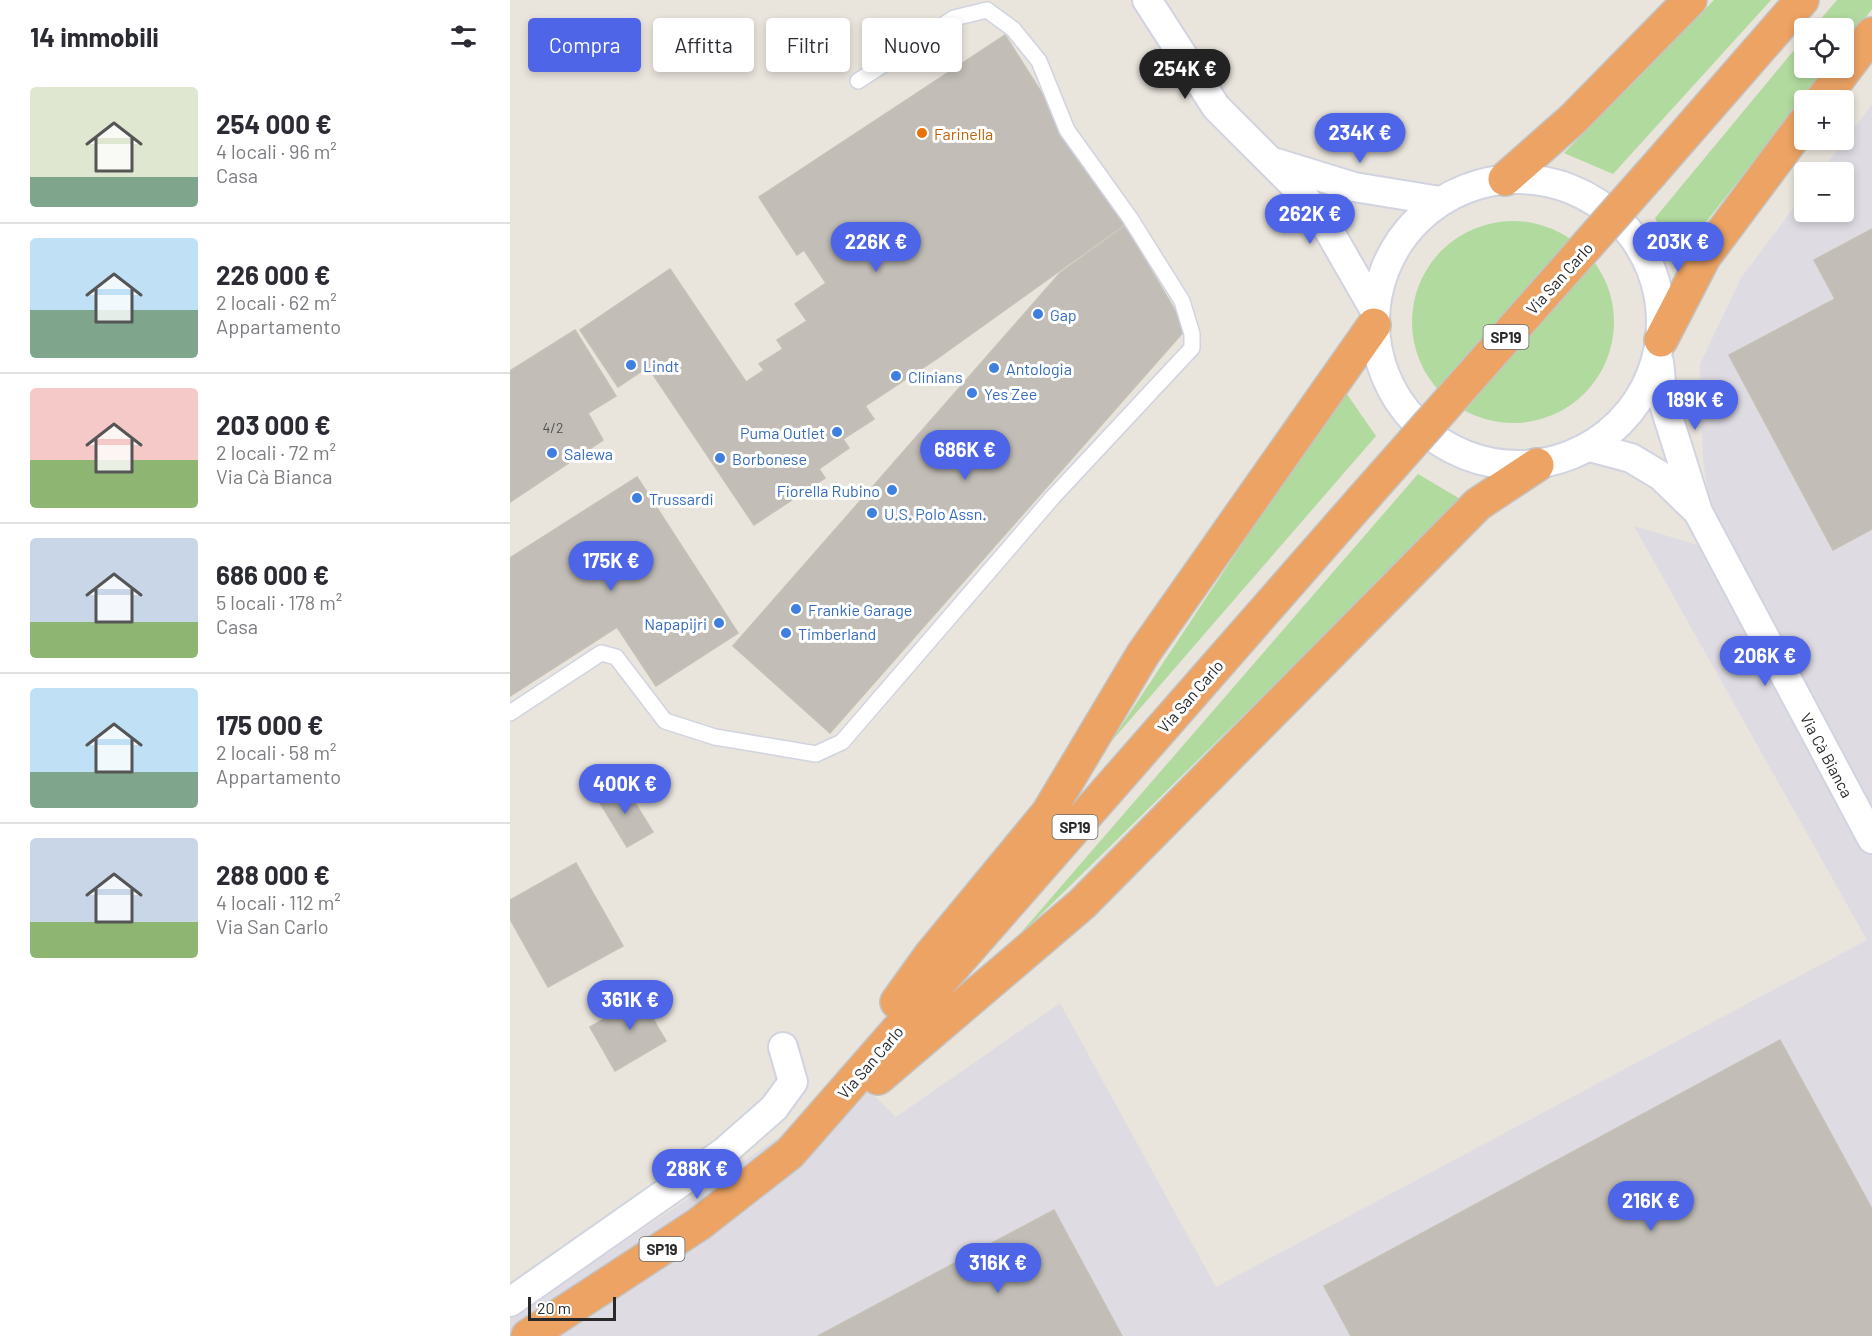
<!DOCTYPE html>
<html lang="it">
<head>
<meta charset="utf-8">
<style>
  body { margin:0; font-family:Barlow,sans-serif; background:#f2f2f3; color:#2b2b33; height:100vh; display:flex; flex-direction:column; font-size:22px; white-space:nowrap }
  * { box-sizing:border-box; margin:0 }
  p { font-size:20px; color:#7c7c81 }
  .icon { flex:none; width:33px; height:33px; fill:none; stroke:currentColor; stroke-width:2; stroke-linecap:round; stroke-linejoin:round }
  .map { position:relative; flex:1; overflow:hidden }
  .sheet { display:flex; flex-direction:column; background:#fff; width:510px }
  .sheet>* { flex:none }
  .guide { position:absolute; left:18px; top:18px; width:570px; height:54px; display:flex; gap:12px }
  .controls { position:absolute; left:1284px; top:18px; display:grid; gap:12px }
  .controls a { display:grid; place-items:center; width:60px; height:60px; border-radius:6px; background:#fff; box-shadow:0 3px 9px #0003; font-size:30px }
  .scale { position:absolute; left:18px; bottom:15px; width:88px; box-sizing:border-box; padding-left:6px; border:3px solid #292929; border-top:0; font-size:16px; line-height:21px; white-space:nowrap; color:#292929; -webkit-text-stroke:4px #fff; paint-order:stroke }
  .price { position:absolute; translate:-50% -51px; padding:0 14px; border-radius:21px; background:#4d65e6; color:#fff; font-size:20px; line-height:39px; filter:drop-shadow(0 2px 3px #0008) }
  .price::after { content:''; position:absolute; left:50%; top:36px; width:18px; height:14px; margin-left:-9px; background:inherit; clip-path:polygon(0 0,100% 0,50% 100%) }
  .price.on { background:#222; color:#fff }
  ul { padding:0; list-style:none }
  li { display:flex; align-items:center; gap:18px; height:150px; padding:0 30px }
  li+li { border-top:2px solid #e1e1e2 }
  li span { display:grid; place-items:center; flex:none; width:168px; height:120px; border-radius:6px; color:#555 }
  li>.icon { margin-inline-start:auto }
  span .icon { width:72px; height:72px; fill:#fffc; stroke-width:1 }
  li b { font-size:26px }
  h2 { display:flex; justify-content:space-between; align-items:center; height:72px; padding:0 30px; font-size:26px }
  .pill { padding:0 21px; border-radius:6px; background:#fff; box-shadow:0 3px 9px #0003; font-size:21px; line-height:54px }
  .pill.on { background:#4d65e6; color:#fff }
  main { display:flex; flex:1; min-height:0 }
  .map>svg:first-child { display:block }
</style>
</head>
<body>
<main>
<section class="sheet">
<h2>14 immobili<svg class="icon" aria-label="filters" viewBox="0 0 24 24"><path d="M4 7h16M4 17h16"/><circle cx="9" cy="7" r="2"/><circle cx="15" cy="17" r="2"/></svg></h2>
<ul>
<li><span style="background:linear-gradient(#dfe7d0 75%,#7fa58c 0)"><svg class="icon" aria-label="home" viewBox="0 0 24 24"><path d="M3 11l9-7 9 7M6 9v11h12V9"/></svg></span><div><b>254 000 €</b><p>4 locali · 96 m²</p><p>Casa</p></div></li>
<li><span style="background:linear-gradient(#bfe0f5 60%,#7fa58c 0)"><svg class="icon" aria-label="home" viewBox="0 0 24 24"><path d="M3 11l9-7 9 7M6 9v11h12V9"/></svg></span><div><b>226 000 €</b><p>2 locali · 62 m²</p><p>Appartamento</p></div></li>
<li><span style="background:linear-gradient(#f6c9c9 60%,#8fb573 0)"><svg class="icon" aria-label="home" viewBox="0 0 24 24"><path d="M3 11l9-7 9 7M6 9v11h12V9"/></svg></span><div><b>203 000 €</b><p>2 locali · 72 m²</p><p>Via Cà Bianca</p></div></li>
<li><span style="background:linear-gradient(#c9d6e8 70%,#8fb573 0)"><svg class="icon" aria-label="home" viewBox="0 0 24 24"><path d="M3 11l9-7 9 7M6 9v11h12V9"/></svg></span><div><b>686 000 €</b><p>5 locali · 178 m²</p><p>Casa</p></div></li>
<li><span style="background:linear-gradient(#bfe0f5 70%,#7fa58c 0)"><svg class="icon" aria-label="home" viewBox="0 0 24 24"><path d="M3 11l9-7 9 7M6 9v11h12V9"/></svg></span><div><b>175 000 €</b><p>2 locali · 58 m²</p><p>Appartamento</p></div></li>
<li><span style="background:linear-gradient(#c9d6e8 70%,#8fb573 0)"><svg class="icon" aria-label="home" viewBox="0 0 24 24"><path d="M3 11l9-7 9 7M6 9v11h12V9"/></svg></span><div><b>288 000 €</b><p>4 locali · 112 m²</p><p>Via San Carlo</p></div></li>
</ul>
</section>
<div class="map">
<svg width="1362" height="1336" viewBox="0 0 1362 1336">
  <rect width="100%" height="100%" fill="#e9e4dc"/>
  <!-- industrial -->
  <polygon fill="#dedce2" points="1362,104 1362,1336 0,1336 0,1319 351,1082 386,1117 550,1003 706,1287 1357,940 1124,526 1208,551 1193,461 1190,364 1231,278 1294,194 1294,212 1334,212 1334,172 1311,172"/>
  <!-- green -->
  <g fill="#b1da9e">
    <polygon points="1204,0 1261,0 1103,174 1054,153"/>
    <polygon points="1327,0 1362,0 1362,9 1334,46 1334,28 1303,28"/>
    <polygon points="1294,38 1294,68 1317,68 1167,259 1145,218"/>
    <circle cx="1003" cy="322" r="101"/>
    <polygon points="834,390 866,436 600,743"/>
    <polygon points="908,474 952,500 502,943"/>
  </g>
  <!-- building -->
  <g fill="#c2beb7" stroke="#c4c0b6" stroke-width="1.5">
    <polygon points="495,35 615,224 428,358 355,406 364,419 333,439 339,448 309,469 315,478 244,525 138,367 108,387 70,330 160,269 236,382 254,370 249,364 273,349 267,340 297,321 285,304 316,283 294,250 287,255 249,197"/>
    <polygon points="615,226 676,329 320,733 223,646 550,273"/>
    <polygon points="1362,229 1362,529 1323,550 1219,355 1325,299 1304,260"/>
    <polygon points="65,330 106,396 78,413 93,440 0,502 0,371"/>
    <polygon points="127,477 228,633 146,686 107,627 0,696 0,558"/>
    <polygon points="112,782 143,832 117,847 87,798"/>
    <polygon points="66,863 113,946 38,987 0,919 0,900"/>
    <polygon points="142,991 154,1012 143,1019 156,1041 105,1071 80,1027"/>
    <polygon points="1270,1040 1362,1209 1362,1336 841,1336 814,1286"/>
    <polygon points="544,1210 612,1336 308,1336"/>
  </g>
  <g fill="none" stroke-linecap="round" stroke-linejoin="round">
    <defs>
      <polyline id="lane" points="0,713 91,653 106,657 155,721 205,737 306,754 332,742 543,497 682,348 682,334 672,301 620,218 557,130 529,61 503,29 477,10 444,18 348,81"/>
      <g id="street">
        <polyline points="637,0 706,107 788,189 818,229 864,309"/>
        <polyline points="766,163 844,187 930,201"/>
        <circle cx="1008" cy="322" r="143"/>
        <polyline points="1149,362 1153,401 1188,512 1362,839"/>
        <polyline points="1080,447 1121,458 1151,476 1185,509"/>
        <polyline points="0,1302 214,1152 264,1108 283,1082 273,1047"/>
      </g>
      <g id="highway">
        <polyline points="1312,100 1362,34"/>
        <polyline points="1142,172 1292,0"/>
        <polyline points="995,179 1063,119 1180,0"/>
        <polyline points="1151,340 1194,257 1294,123"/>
        <polyline points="387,1002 420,956 538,813 633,654 864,325"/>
        <polyline points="368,1078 572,904 968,504 1027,465"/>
        <polyline points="18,1336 189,1224 280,1153 850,502"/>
      </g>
    </defs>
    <!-- lane casing -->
    <use href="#lane" stroke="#d1d4e0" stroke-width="18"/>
    <!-- street casing -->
    <use href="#street" stroke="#d1d4e0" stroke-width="32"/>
    <!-- highway casing -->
    <use href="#highway" stroke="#c3c3c3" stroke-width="36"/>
    <!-- lane -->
    <use href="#lane" stroke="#fff" stroke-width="15"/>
    <!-- street -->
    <use href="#street" stroke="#fff" stroke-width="28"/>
    <!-- highway -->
    <use href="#highway" stroke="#eca364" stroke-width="33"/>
    <defs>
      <polyline id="highway-bridge" points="850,502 1142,172"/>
    </defs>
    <!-- highway-bridge casing -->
    <use href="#highway-bridge" stroke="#c3c3c3" stroke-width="36" stroke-linecap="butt"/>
    <!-- highway-bridge -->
    <use href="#highway-bridge" stroke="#eca364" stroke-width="33"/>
  </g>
  <!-- markers -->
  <circle fill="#e8710a" stroke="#fff" stroke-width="2" cx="412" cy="133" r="6"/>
  <g fill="#3f7fe0" stroke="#fff" stroke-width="2">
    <circle cx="528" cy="314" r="6"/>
    <circle cx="121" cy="365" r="6"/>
    <circle cx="484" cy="368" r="6"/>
    <circle cx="386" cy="376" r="6"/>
    <circle cx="462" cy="393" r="6"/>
    <circle cx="327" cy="432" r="6"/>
    <circle cx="42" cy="453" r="6"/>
    <circle cx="210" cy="458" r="6"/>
    <circle cx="382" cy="490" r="6"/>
    <circle cx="127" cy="498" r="6"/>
    <circle cx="362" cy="513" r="6"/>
    <circle cx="286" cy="609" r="6"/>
    <circle cx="209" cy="623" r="6"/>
    <circle cx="276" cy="633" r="6"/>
  </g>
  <g text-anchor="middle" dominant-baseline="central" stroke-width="6" stroke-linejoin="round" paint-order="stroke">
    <!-- number labels -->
    <g font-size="14" fill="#4f4e4c">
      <text x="43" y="427">4/2</text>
    </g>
    <!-- shield labels -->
    <g fill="#fff" stroke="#696969" stroke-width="1.5">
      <rect x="973.5" y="325" width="45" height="24" rx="4.5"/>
      <rect x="542.5" y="815" width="45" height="24" rx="4.5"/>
      <rect x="129.5" y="1237" width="45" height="24" rx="4.5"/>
    </g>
    <g font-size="15" font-weight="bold" fill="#292929">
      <text x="996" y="337">SP19</text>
      <text x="565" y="827">SP19</text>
      <text x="152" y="1249">SP19</text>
    </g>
    <!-- food labels -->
    <g font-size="16" fill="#c56008" stroke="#fff" text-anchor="start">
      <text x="424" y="133">Farinella</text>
    </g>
    <!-- street labels -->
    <g font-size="16" fill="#292929" stroke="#fff">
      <text transform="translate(1049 278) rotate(-48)">Via San Carlo</text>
      <text transform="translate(680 696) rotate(-49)">Via San Carlo</text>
      <text transform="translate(1317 755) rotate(62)">Via Cà Bianca</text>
      <text transform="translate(360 1062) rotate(-49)">Via San Carlo</text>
    </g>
    <!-- shop labels -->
    <g font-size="16" fill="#366cbe" stroke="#fff" text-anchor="start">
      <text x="540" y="314">Gap</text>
      <text x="133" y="365">Lindt</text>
      <text x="496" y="368">Antologia</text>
      <text x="398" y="376">Clinians</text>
      <text x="474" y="393">Yes Zee</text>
      <text x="315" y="432" text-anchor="end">Puma Outlet</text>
      <text x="54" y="453">Salewa</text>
      <text x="222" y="458">Borbonese</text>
      <text x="370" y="490" text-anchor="end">Fiorella Rubino</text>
      <text x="139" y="498">Trussardi</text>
      <text x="374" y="513">U.S. Polo Assn.</text>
      <text x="298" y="609">Frankie Garage</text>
      <text x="197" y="623" text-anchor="end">Napapijri</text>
      <text x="288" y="633">Timberland</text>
    </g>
  </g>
</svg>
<div class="controls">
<a><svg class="icon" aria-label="locate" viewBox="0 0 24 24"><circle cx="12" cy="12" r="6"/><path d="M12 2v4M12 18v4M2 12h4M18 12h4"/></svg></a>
<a>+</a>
<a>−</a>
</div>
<div class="scale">20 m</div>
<b class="price on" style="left:675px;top:100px">254K €</b>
<b class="price" style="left:850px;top:164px">234K €</b>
<b class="price" style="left:800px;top:245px">262K €</b>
<b class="price" style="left:366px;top:273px">226K €</b>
<b class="price" style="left:1168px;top:273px">203K €</b>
<b class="price" style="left:1185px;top:431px">189K €</b>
<b class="price" style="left:455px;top:481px">686K €</b>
<b class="price" style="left:101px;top:592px">175K €</b>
<b class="price" style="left:1255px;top:687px">206K €</b>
<b class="price" style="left:115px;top:815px">400K €</b>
<b class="price" style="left:120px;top:1031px">361K €</b>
<b class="price" style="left:187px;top:1200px">288K €</b>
<b class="price" style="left:1141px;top:1232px">216K €</b>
<b class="price" style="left:488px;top:1294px">316K €</b>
<div class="guide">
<a class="pill on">Compra</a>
<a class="pill">Affitta</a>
<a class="pill">Filtri</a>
<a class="pill">Nuovo</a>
</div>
</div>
</main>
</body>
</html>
